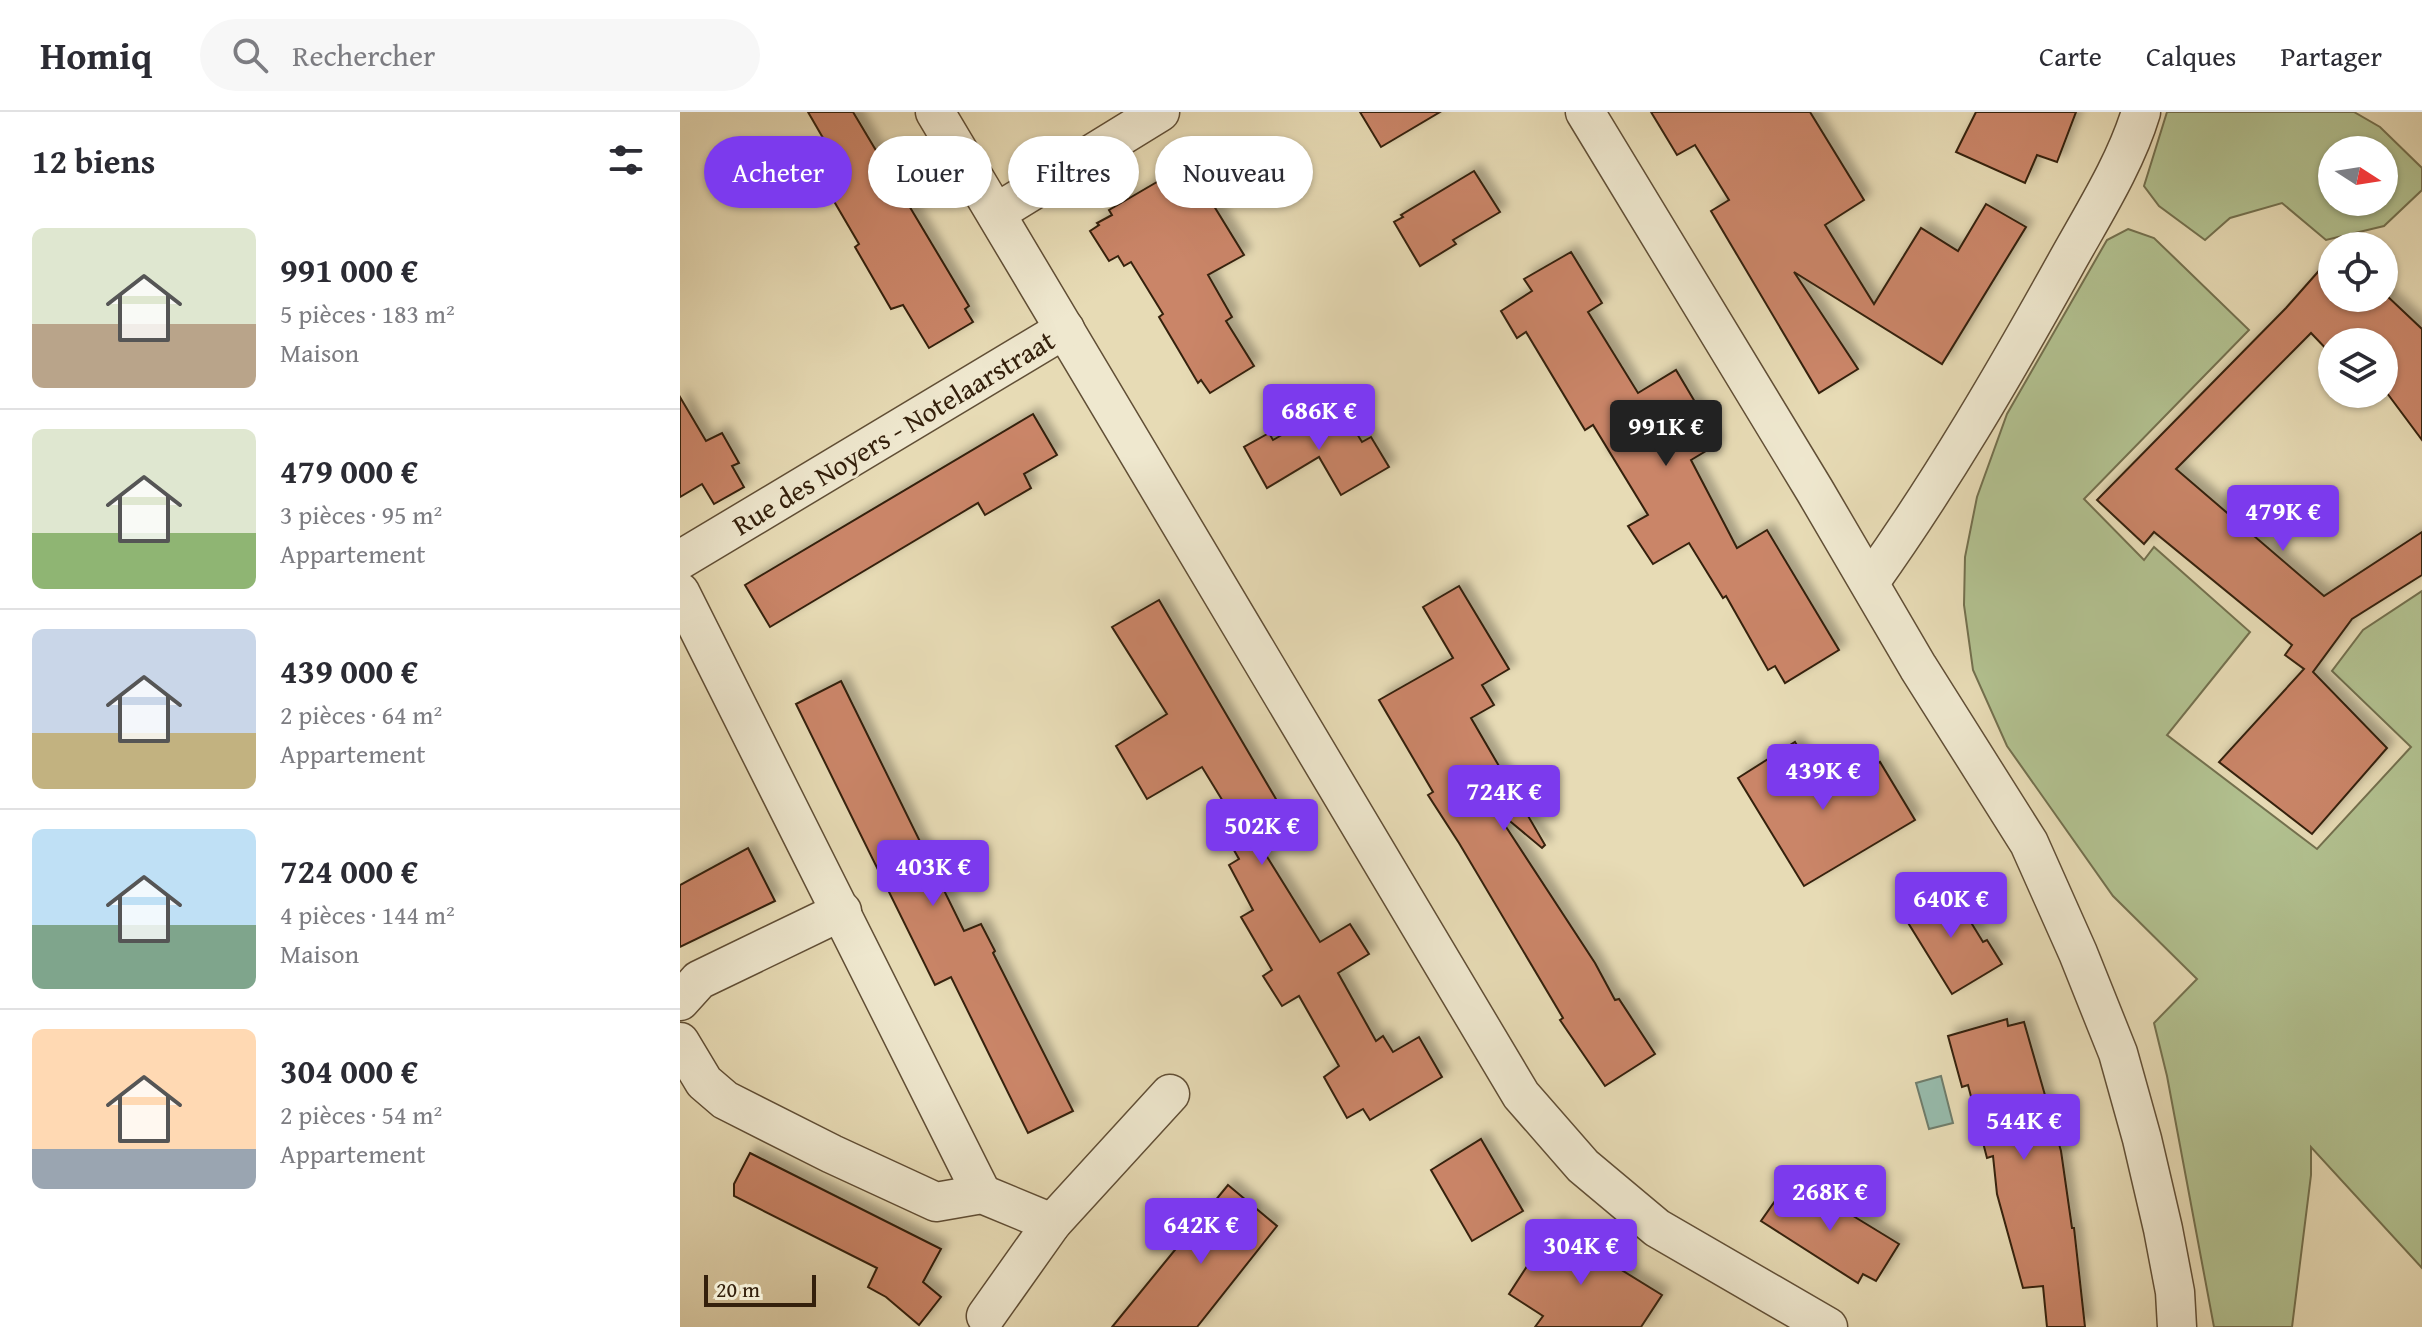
<!DOCTYPE html>
<html lang="fr">
<head>
<meta charset="utf-8">
<style>
  body { margin:0; font-family:"Gentium Book Plus",serif; background:#f7f7f7; color:#2b2b33; height:100vh; display:flex; flex-direction:column; font-size:30px; white-space:nowrap }
  * { box-sizing:border-box; margin:0 }
  p { font-size:26px; color:#7c7c81 }
  .icon { flex:none; width:44px; height:44px; fill:none; stroke:currentColor; stroke-width:2; stroke-linecap:round; stroke-linejoin:round }
  .map { position:relative; flex:1; overflow:hidden }
  .sheet { display:flex; flex-direction:column; background:#fff; width:680px }
  .sheet>* { flex:none }
  .top-card { position:absolute; left:24px; top:24px; width:760px; height:72px; display:flex; gap:16px }
  .needle { width:52px; rotate:102deg }
  .buttons { position:absolute; left:1638px; top:24px; display:grid; gap:16px }
  .buttons a { display:grid; place-items:center; width:80px; height:80px; border-radius:50%; background:#fff; box-shadow:0 2px 6px #0004; font-size:40px }
  .scale { position:absolute; left:24px; bottom:20px; width:112px; box-sizing:border-box; padding-left:8px; border:4px solid #34200c; border-top:0; font-size:22px; line-height:28px; white-space:nowrap; color:#34200c; -webkit-text-stroke:6px #efe8cf; paint-order:stroke }
  .price { position:absolute; translate:-50% -68px; padding:0 18px; border-radius:8px; background:#7c3aed; color:#fff; font-size:26px; line-height:52px; filter:drop-shadow(0 2px 4px #0008) }
  .price::after { content:''; position:absolute; left:50%; top:48px; width:24px; height:18px; margin-left:-12px; background:inherit; clip-path:polygon(0 0,100% 0,50% 100%) }
  .price.current { background:#222; color:#fff }
  ul { padding:0; list-style:none }
  li { display:flex; align-items:center; gap:24px; height:200px; padding:0 32px }
  li+li { border-top:2px solid #e1e1e2 }
  li span { display:grid; place-items:center; flex:none; width:224px; height:160px; border-radius:12px; color:#555 }
  li>.icon { margin-inline-start:auto }
  span .icon { width:96px; height:96px; fill:#fffc; stroke-width:1 }
  li b { font-size:34px }
  h2 { display:flex; justify-content:space-between; align-items:center; height:96px; padding:0 32px; font-size:34px }
  .tag { padding:0 28px; border-radius:36px; background:#fff; box-shadow:0 2px 6px #0004; font-size:28px; line-height:72px }
  .tag.current { background:#7c3aed; color:#fff }
  header { display:flex; align-items:center; gap:48px; box-sizing:border-box; height:112px; padding:0 40px; background:#fff; border-bottom:2px solid #e1e1e2 }
  header strong { font-size:38px }
  nav { display:flex; gap:44px; margin-inline-start:auto; font-size:28px }
  .search { width:560px; height:72px; background:#f7f7f7; display:flex; align-items:center; gap:20px; box-sizing:border-box; padding:0 28px; border-radius:44px; color:#7c7c81; font-size:30px }
  main { display:flex; flex:1; min-height:0 }
  .map>svg:first-child { display:block }
</style>
</head>
<body>
<header>
<strong>Homiq</strong>
<div class="search"><svg class="icon" aria-label="search" viewBox="0 0 24 24"><circle cx="10" cy="10" r="6"/><path d="M15 15l6 6"/></svg>Rechercher</div>
<nav><a>Carte</a><a>Calques</a><a>Partager</a></nav>
</header>
<main>
<section class="sheet">
<h2>12 biens<svg class="icon" aria-label="filters" viewBox="0 0 24 24"><path d="M4 7h16M4 17h16"/><circle cx="9" cy="7" r="2"/><circle cx="15" cy="17" r="2"/></svg></h2>
<ul>
<li><span style="background:linear-gradient(#dfe7d0 60%,#b9a48a 0)"><svg class="icon" aria-label="home" viewBox="0 0 24 24"><path d="M3 11l9-7 9 7M6 9v11h12V9"/></svg></span><div><b>991 000 €</b><p>5 pièces · 183 m²</p><p>Maison</p></div></li>
<li><span style="background:linear-gradient(#dfe7d0 65%,#8fb573 0)"><svg class="icon" aria-label="home" viewBox="0 0 24 24"><path d="M3 11l9-7 9 7M6 9v11h12V9"/></svg></span><div><b>479 000 €</b><p>3 pièces · 95 m²</p><p>Appartement</p></div></li>
<li><span style="background:linear-gradient(#c9d6e8 65%,#c2b280 0)"><svg class="icon" aria-label="home" viewBox="0 0 24 24"><path d="M3 11l9-7 9 7M6 9v11h12V9"/></svg></span><div><b>439 000 €</b><p>2 pièces · 64 m²</p><p>Appartement</p></div></li>
<li><span style="background:linear-gradient(#bfe0f5 60%,#7fa58c 0)"><svg class="icon" aria-label="home" viewBox="0 0 24 24"><path d="M3 11l9-7 9 7M6 9v11h12V9"/></svg></span><div><b>724 000 €</b><p>4 pièces · 144 m²</p><p>Maison</p></div></li>
<li><span style="background:linear-gradient(#ffd9b3 75%,#9aa5b1 0)"><svg class="icon" aria-label="home" viewBox="0 0 24 24"><path d="M3 11l9-7 9 7M6 9v11h12V9"/></svg></span><div><b>304 000 €</b><p>2 pièces · 54 m²</p><p>Appartement</p></div></li>
</ul>
</section>
<div class="map">
<svg width="1742" height="1215" viewBox="0 0 1742 1215">
  <defs>
    <filter id="shadow"><feDropShadow dx="7" dy="-7" stdDeviation="4" flood-color="#0004"/></filter>
  </defs>
  <rect width="100%" height="100%" fill="#e7dbb5"/>
  <filter id="stains"><feTurbulence type="fractalNoise" baseFrequency=".0025" numOctaves="4"/><feColorMatrix values="0 0 0 0 .2 0 0 0 0 .09 0 0 0 0 .02 0 0 0 .5 -.17"/></filter>
  <radialGradient id="worn" r=".72"><stop offset=".6" stop-color="#630" stop-opacity="0"/><stop offset="1" stop-color="#630" stop-opacity=".3"/></radialGradient>
  <!-- green -->
  <g fill="#b2c190" stroke="#73704e" stroke-width="2" fill-rule="evenodd">
    <path d="M1487,0H1674L1700,15L1742,56V78L1704,114L1646,128L1602,91L1550,106L1525,128L1479,94L1464,74ZM1704,38V90H1652V38Z"/>
    <polygon points="1448,117 1474,126 1569,218 1404,387 1464,448 1474,435 1570,520 1487,623 1637,737 1731,635 1652,559 1683,518 1742,479 1742,1156 1631,1035 1631,1063 1612,1215 1534,1215 1487,964 1474,911 1517,867 1433,784 1327,634 1293,558 1284,493 1285,445 1297,385 1327,302 1427,128"/>
  </g>
  <!-- water -->
  <polygon fill="#97bbac" stroke="#6f7d6c" stroke-width="2" points="1261,964 1273,1011 1249,1017 1236,971"/>
  <!-- building -->
  <g fill="#ca8568" stroke="#34200c" stroke-width="2" filter="url(#shadow)">
    <polygon points="128,0 173,0 289,194 285,197 293,210 249,236 223,193 211,197 175,135 179,132 148,79 156,78 146,62 146,50 154,45"/>
    <polygon points="680,0 760,0 701,35"/>
    <polygon points="971,0 1130,0 1184,88 1145,113 1194,192 1241,116 1278,139 1306,92 1346,115 1262,252 1114,160 1178,257 1139,281 1031,99 1049,88 1015,33 997,43"/>
    <polygon points="1296,0 1396,0 1377,50 1357,43 1345,71 1276,40"/>
    <polygon points="510,55 564,143 528,163 552,205 546,209 574,254 530,281 521,268 518,271 498,237 479,205 483,202 451,150 444,154 438,144 429,149 410,119 419,113 417,111 432,103 429,98 494,60 496,63"/>
    <polygon points="794,59 820,100 773,128 776,132 740,154 714,110 723,105 721,103"/>
    <polygon points="891,140 922,191 908,200 958,281 996,258 1024,305 1020,307 1036,333 1011,348 1057,436 1087,418 1159,538 1105,571 1095,554 1088,558 1046,484 1043,486 1009,431 973,452 948,414 968,403 913,313 905,318 846,220 837,226 821,199 852,179 844,167"/>
    <polygon points="1652,144 1652,186 1704,186 1704,181 1742,217 1742,328 1704,277 1704,230 1652,230 1652,243 1631,221 1496,357 1644,484 1742,420 1742,463 1672,507 1633,560 1707,636 1632,722 1539,650 1624,557 1605,543 1612,533 1474,420 1464,432 1417,388 1606,196"/>
    <polygon points="0,285 26,329 42,321 59,351 52,354 64,375 34,392 22,372 0,385"/>
    <polygon points="658,291 682,330 691,325 709,355 661,383 639,345 587,376 564,335 589,321 593,328"/>
    <polygon points="353,302 377,343 344,362 351,376 305,403 298,391 90,515 65,473"/>
    <polygon points="779,474 829,557 802,573 814,593 791,606 865,733 862,736 813,695 915,851 935,888 939,887 975,942 925,974 880,908 883,906 779,731 748,683 753,680 699,588 773,546 743,495"/>
    <polygon points="479,488 613,716 581,735 640,830 670,812 689,842 658,861 696,929 703,924 713,940 739,925 762,965 690,1008 683,997 667,1006 644,965 659,954 619,884 602,894 583,864 592,858 561,805 573,798 549,753 559,747 542,717 555,709 522,655 467,687 436,634 487,602 432,515"/>
    <polygon points="161,569 284,819 301,812 315,839 313,841 393,999 348,1021 271,865 255,873 116,592"/>
    <polygon points="1115,630 1147,683 1200,650 1235,708 1124,774 1058,666"/>
    <polygon points="68,736 95,789 0,835 0,773"/>
    <polygon points="1268,773 1303,830 1307,828 1322,852 1272,882 1222,801"/>
    <polygon points="1327,907 1328,914 1344,910 1381,1039 1392,1116 1394,1116 1405,1215 1367,1215 1363,1174 1343,1176 1317,1082 1313,1044 1307,1046 1288,973 1282,975 1268,924"/>
    <polygon points="801,1027 843,1099 792,1129 751,1058"/>
    <polygon points="70,1041 261,1137 243,1170 261,1185 239,1213 206,1185 188,1175 197,1156 54,1084 54,1072"/>
    <polygon points="1111,1066 1219,1132 1196,1169 1183,1162 1178,1171 1081,1109"/>
    <polygon points="548,1073 597,1114 517,1215 432,1215"/>
    <polygon points="875,1111 916,1138 914,1141 982,1183 961,1215 855,1215 863,1204 829,1182"/>
  </g>
  <g fill="none" stroke-linecap="round" stroke-linejoin="round">
    <defs>
      <g id="minor">
        <polyline points="255,0 841,983 903,1054 977,1116 1148,1215"/>
        <polyline points="905,0 1135,379 1238,555 1349,731 1398,841 1438,941 1462,1027 1483,1117 1495,1180 1497,1215"/>
        <polyline points="316,101 480,0"/>
        <polyline points="0,448 385,217"/>
        <path d="M1190,470C1262,369 1325,261 1385,153C1412,104 1445,53 1461,0"/>
        <polyline points="0,480 302,1082"/>
        <polyline points="0,889 19,868 162,799"/>
        <polyline points="0,930 24,970 45,988 152,1042 256,1090 302,1082 372,1111"/>
        <polyline points="306,1204 372,1111 490,982"/>
      </g>
    </defs>
    <!-- minor casing -->
    <use href="#minor" stroke="#614f36" stroke-width="41"/>
    <!-- minor -->
    <use href="#minor" stroke="#efe8cf" stroke-width="38"/>
  </g>
  <g text-anchor="middle" dominant-baseline="central" stroke-width="6" stroke-linejoin="round" paint-order="stroke">
    <!-- street labels -->
    <g font-size="28" fill="#34200c" stroke="#efe8cf">
      <text transform="translate(213 320) rotate(-31)">Rue des Noyers - Notelaarstraat</text>
    </g>
  </g>
  <rect width="100%" height="100%" filter="url(#stains)"/>
  <rect width="100%" height="100%" fill="url(#worn)"/>
</svg>
<div class="buttons">
<a><svg class="needle" viewBox="-14 -14 28 28"><path d="M0-13l5 13h-10z" fill="#e53935"/><path d="M0 13l5-13h-10z" fill="#7c7c81"/></svg></a>
<a><svg class="icon" aria-label="locate" viewBox="0 0 24 24"><circle cx="12" cy="12" r="6"/><path d="M12 2v4M12 18v4M2 12h4M18 12h4"/></svg></a>
<a><svg class="icon" aria-label="layers" viewBox="0 0 24 24"><path d="M12 4l9 5-9 5-9-5zM3 14l9 5 9-5"/></svg></a>
</div>
<div class="scale">20 m</div>
<b class="price" style="left:639px;top:340px">686K €</b>
<b class="price current" style="left:986px;top:356px">991K €</b>
<b class="price" style="left:1603px;top:441px">479K €</b>
<b class="price" style="left:1143px;top:700px">439K €</b>
<b class="price" style="left:824px;top:721px">724K €</b>
<b class="price" style="left:582px;top:755px">502K €</b>
<b class="price" style="left:253px;top:796px">403K €</b>
<b class="price" style="left:1271px;top:828px">640K €</b>
<b class="price" style="left:1344px;top:1050px">544K €</b>
<b class="price" style="left:1150px;top:1121px">268K €</b>
<b class="price" style="left:521px;top:1154px">642K €</b>
<b class="price" style="left:901px;top:1175px">304K €</b>
<div class="top-card">
<a class="tag current">Acheter</a>
<a class="tag">Louer</a>
<a class="tag">Filtres</a>
<a class="tag">Nouveau</a>
</div>
</div>
</main>
</body>
</html>
